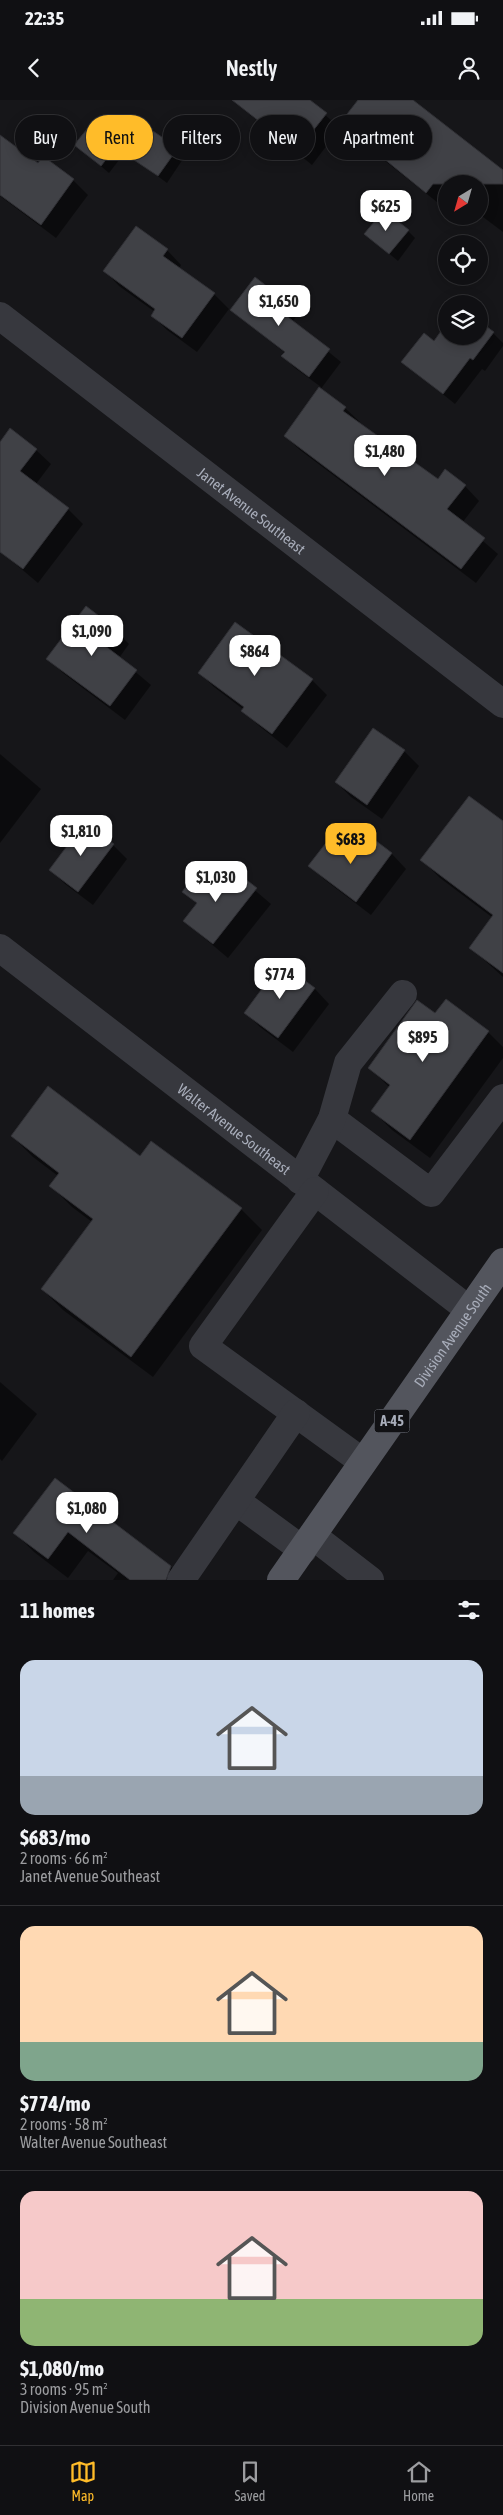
<!DOCTYPE html>
<html lang="en">
<head>
<meta charset="utf-8">
<style>
  body { margin:0; font-family:"Asap Condensed",sans-serif; background:#1e1e21; color:#f1f3f6; height:100vh; display:flex; flex-direction:column; font-size:19px; white-space:nowrap }
  * { box-sizing:border-box; margin:0 }
  p { font-size:16px; color:#9c9da0 }
  .icon { flex:none; width:28px; height:28px; fill:none; stroke:currentColor; stroke-width:2; stroke-linecap:round; stroke-linejoin:round }
  .map { position:relative; height:1480px; overflow:hidden }
  .panel { display:flex; flex-direction:column; background:#101013; flex:1 }
  .panel>* { flex:none }
  .banner { position:absolute; left:15px; top:15px; width:474px; height:45px; display:flex; gap:10px }
  .needle { width:32px; rotate:217deg }
  .fabs { position:absolute; left:438px; top:75px; display:grid; gap:10px }
  .fabs a { display:grid; place-items:center; width:50px; height:50px; border-radius:50%; background:#101013; box-shadow:0 2px 12px #0003,0 0 0 1px #303033; font-size:25px }
  .price { position:absolute; translate:-50% -42px; padding:0 11px; border-radius:10px; background:#fff; color:#222; font-size:16px; line-height:32px; filter:drop-shadow(0 1px 2px #0008) }
  .price::after { content:''; position:absolute; left:50%; top:30px; width:15px; height:11px; margin-left:-8px; background:inherit; clip-path:polygon(0 0,100% 0,50% 100%) }
  .price.on { background:#ffbc29; color:#111 }
  ul { padding:0; list-style:none }
  li { display:grid; align-content:center; gap:10px; height:265px; padding:0 20px }
  li+li { border-top:1px solid #303033 }
  li span { display:grid; place-items:center; height:155px; border-radius:15px; color:#555 }
  li>.icon { margin-inline-start:auto }
  span .icon { width:90px; height:90px; fill:#fffc; stroke-width:1 }
  li b { font-size:21px }
  h2 { display:flex; justify-content:space-between; align-items:center; height:60px; padding:0 20px; font-size:21px }
  .pill { padding:0 18px; border-radius:22px; background:#101013; box-shadow:0 2px 12px #0003,0 0 0 1px #303033; font-size:18px; line-height:45px }
  .pill.on { background:#ffbc29; color:#111 }
  .status { display:flex; justify-content:space-between; align-items:center; height:35px; padding:0 25px; background:#101013; direction:ltr }
  .status svg { height:14px; fill:currentColor }
  header { display:flex; justify-content:space-between; align-items:center; height:65px; padding:0 20px; background:#101013; font-size:22px; font-weight:600 }
  .menu { display:flex; justify-content:space-around; align-items:center; height:70px; border-top:1px solid #303033; background:#101013; font-size:14px; color:#9c9da0 }
  .menu a { display:grid; justify-items:center; gap:2px }
  .menu .on { color:#ffbc29 }
  .map>svg:first-child { display:block }
</style>
</head>
<body>
<div class="status"><b>22:35</b><svg viewBox="0 0 49 12"><path d="M0 12V9h3v3zM5 12V6h3v6zM10 12V3h3v9zM15 12V0h3v12zM26 1h20v11H26zM47 4h2v5h-2z"/></svg></div>
<header><svg class="icon" aria-label="back" viewBox="0 0 24 24"><path d="M15 5l-7 7 7 7"/></svg>Nestly<svg class="icon" aria-label="person" viewBox="0 0 24 24"><circle cx="12" cy="8" r="4"/><path d="M4 21q1-7 8-7t8 7"/></svg></header>
<div class="map">
<svg width="503" height="1480" viewBox="0 0 503 1480">
  <rect width="100%" height="100%" fill="#161619"/>
  <!-- shadow -->
  <g fill="#0007">
    <polygon points="232,0 308,0 340,28 312,65"/>
    <polygon points="359,0 411,0 503,71 503,132 479,114 479,84 446,84 446,100 442,106 356,38 341,23"/>
    <polygon points="96,20 129,47 109,73 76,45"/>
    <polygon points="0,37 38,65 43,58 73,80 88,95 56,138 0,96"/>
    <polygon points="177,49 185,56 167,83 132,57"/>
    <polygon points="408,131 415,138 398,161 374,141"/>
    <polygon points="167,150 181,165 179,169 214,194 229,209 197,252 167,230 152,215 155,212 119,186 105,171"/>
    <polygon points="286,203 298,214 292,222 341,262 320,290 345,308 360,322 359,324 438,380 465,386 479,401 462,423 498,454 476,483 300,350 285,336 321,287 295,268 283,256 285,253 232,210"/>
    <polygon points="479,223 493,233 503,243 503,246 485,271 482,269 455,304 403,262 434,242 446,226 446,236 479,236"/>
    <polygon points="0,344 36,350 51,364 36,384 68,409 83,424 38,483 0,451"/>
    <polygon points="115,530 129,544 119,558 151,585 125,620 63,573 48,558"/>
    <polygon points="199,572 312,580 327,595 287,648 258,625 244,610 214,587"/>
    <polygon points="373,630 404,651 419,666 382,719 351,697 336,682"/>
    <polygon points="0,654 41,689 0,743"/>
    <polygon points="503,723 503,877 471,848 493,818 440,778 422,760"/>
    <polygon points="363,733 392,754 406,769 371,815 325,780 310,766 347,754"/>
    <polygon points="113,745 127,759 93,805 65,784 51,770"/>
    <polygon points="231,770 271,804 228,858 184,821 197,804 184,791 217,788"/>
    <polygon points="282,865 315,889 329,904 293,952 260,927 246,913"/>
    <polygon points="446,901 488,932 503,947 503,958 430,1058 392,1030 373,1011 390,988 370,968 436,915"/>
    <polygon points="12,1036 140,1058 152,1043 241,1109 262,1130 153,1277 63,1210 42,1189 92,1122 72,1107 51,1086 58,1076 33,1057"/>
    <polygon points="0,1282 37,1314 2,1361 0,1359"/>
    <polygon points="55,1380 171,1467 183,1480 113,1480 118,1473 88,1451 68,1478 34,1452 15,1433"/>
  </g>
  <!-- building -->
  <g fill="#404146" stroke="#303035">
    <polygon points="232,0 310,0 327,13 297,51"/>
    <polygon points="358,0 413,0 503,70 503,84 433,84 426,93 340,23"/>
    <polygon points="96,18 122,39 101,66 74,45"/>
    <polygon points="150,29 178,48 158,76 131,58"/>
    <polygon points="0,35 38,63 43,56 74,79 41,125 0,95"/>
    <polygon points="384,110 409,130 389,154 364,134"/>
    <polygon points="136,126 168,149 163,156 215,193 182,238 151,216 155,209 103,171"/>
    <polygon points="255,177 287,202 280,211 330,249 309,277 281,256 285,252 230,210"/>
    <polygon points="479,221 494,232 473,260 470,258 443,294 401,262 424,233 434,241 446,224 446,236 479,236"/>
    <polygon points="319,287 346,307 343,311 438,379 445,369 466,385 447,409 485,438 461,469 284,336"/>
    <polygon points="10,328 37,349 20,371 69,408 23,469 0,452 0,342"/>
    <polygon points="86,506 116,529 104,545 137,570 110,606 46,559"/>
    <polygon points="235,522 313,579 272,634 241,611 244,607 198,573"/>
    <polygon points="373,628 405,650 367,705 335,682"/>
    <polygon points="469,696 503,721 503,873 469,848 493,815 420,760"/>
    <polygon points="85,722 114,744 78,792 49,770"/>
    <polygon points="363,731 392,753 356,802 308,766 329,739 347,753"/>
    <polygon points="231,768 257,788 213,844 183,821 197,803 182,792 198,771 217,786"/>
    <polygon points="281,863 315,888 278,938 244,913"/>
    <polygon points="446,899 489,931 410,1040 371,1011 390,985 368,968 417,900 435,913"/>
    <polygon points="48,986 140,1056 151,1041 242,1108 131,1257 41,1189 93,1119 49,1086 59,1073 11,1036"/>
    <polygon points="55,1378 171,1466 166,1480 130,1480 68,1432 48,1459 13,1433"/>
  </g>
  <g fill="none" stroke-linecap="round" stroke-linejoin="round">
    <!-- minor -->
    <g stroke="#37383e" stroke-width="28">
      <path id="s1" d="M0,216L503,604"/>
      <path id="s2" d="M0,848L468,1209"/>
      <polyline points="332,1019 431,1093 503,998"/>
      <polyline points="300,1080 332,1019 348,963 403,894"/>
      <polyline points="315,1091 203,1246 363,1362"/>
      <polyline points="236,1401 303,1450"/>
      <polyline points="313,1436 370,1480"/>
      <polyline points="181,1480 296,1313"/>
    </g>
    <!-- major -->
    <path stroke="#53555d" stroke-width="28" id="s3" d="M281,1480L503,1162"/>
  </g>
  <g text-anchor="middle" dominant-baseline="central" stroke-width="4" stroke-linejoin="round" paint-order="stroke">
    <!-- shield labels -->
    <rect fill="#111114" stroke="#7b7e88" stroke-width="1" x="374.5" y="1309.5" width="35" height="23" rx="4"/>
    <g font-size="14" font-weight="bold" fill="#a8adba">
      <text x="392" y="1321">A-45</text>
    </g>
    <!-- street labels -->
    <g font-size="15" fill="#a8adba" stroke="#111114">
      <text stroke="none"><textPath href="#s1" startOffset="318">Janet Avenue Southeast</textPath></text>
      <text stroke="none"><textPath href="#s2" startOffset="296">Walter Avenue Southeast</textPath></text>
      <text stroke="none"><textPath href="#s3" startOffset="299">Division Avenue South</textPath></text>
    </g>
  </g>
</svg>
<div class="fabs">
<a><svg class="needle" viewBox="-14 -14 28 28"><path d="M0-13l5 13h-10z" fill="#e53935"/><path d="M0 13l5-13h-10z" fill="#9c9da0"/></svg></a>
<a><svg class="icon" aria-label="locate" viewBox="0 0 24 24"><circle cx="12" cy="12" r="6"/><path d="M12 2v4M12 18v4M2 12h4M18 12h4"/></svg></a>
<a><svg class="icon" aria-label="layers" viewBox="0 0 24 24"><path d="M12 4l9 5-9 5-9-5zM3 14l9 5 9-5"/></svg></a>
</div>
<b class="price" style="left:386px;top:132px">$625</b>
<b class="price" style="left:279px;top:227px">$1,650</b>
<b class="price" style="left:385px;top:377px">$1,480</b>
<b class="price" style="left:92px;top:557px">$1,090</b>
<b class="price" style="left:255px;top:577px">$864</b>
<b class="price" style="left:81px;top:757px">$1,810</b>
<b class="price on" style="left:351px;top:765px">$683</b>
<b class="price" style="left:216px;top:803px">$1,030</b>
<b class="price" style="left:280px;top:900px">$774</b>
<b class="price" style="left:423px;top:963px">$895</b>
<b class="price" style="left:87px;top:1434px">$1,080</b>
<div class="banner">
<a class="pill">Buy</a>
<a class="pill on">Rent</a>
<a class="pill">Filters</a>
<a class="pill">New</a>
<a class="pill">Apartment</a>
</div>
</div>
<section class="panel">
<h2>11 homes<svg class="icon" aria-label="filters" viewBox="0 0 24 24"><path d="M4 7h16M4 17h16"/><circle cx="9" cy="7" r="2"/><circle cx="15" cy="17" r="2"/></svg></h2>
<ul>
<li><span style="background:linear-gradient(#c9d6e8 75%,#9aa5b1 0)"><svg class="icon" aria-label="home" viewBox="0 0 24 24"><path d="M3 11l9-7 9 7M6 9v11h12V9"/></svg></span><div><b>$683/mo</b><p>2 rooms · 66 m²</p><p>Janet Avenue Southeast</p></div></li>
<li><span style="background:linear-gradient(#ffd9b3 75%,#7fa58c 0)"><svg class="icon" aria-label="home" viewBox="0 0 24 24"><path d="M3 11l9-7 9 7M6 9v11h12V9"/></svg></span><div><b>$774/mo</b><p>2 rooms · 58 m²</p><p>Walter Avenue Southeast</p></div></li>
<li><span style="background:linear-gradient(#f6c9c9 70%,#8fb573 0)"><svg class="icon" aria-label="home" viewBox="0 0 24 24"><path d="M3 11l9-7 9 7M6 9v11h12V9"/></svg></span><div><b>$1,080/mo</b><p>3 rooms · 95 m²</p><p>Division Avenue South</p></div></li>
</ul>
</section>
<nav class="menu">
<a class="on"><svg class="icon" aria-label="map" viewBox="0 0 24 24"><path d="M3 6l6-2 6 2 6-2v14l-6 2-6-2-6 2zM9 4v14M15 6v14"/></svg>Map</a>
<a><svg class="icon" aria-label="saved" viewBox="0 0 24 24"><path d="M7 4h10v16l-5-4-5 4z"/></svg>Saved</a>
<a><svg class="icon" aria-label="home" viewBox="0 0 24 24"><path d="M3 11l9-7 9 7M6 9v11h12V9"/></svg>Home</a>
</nav>
</body>
</html>
